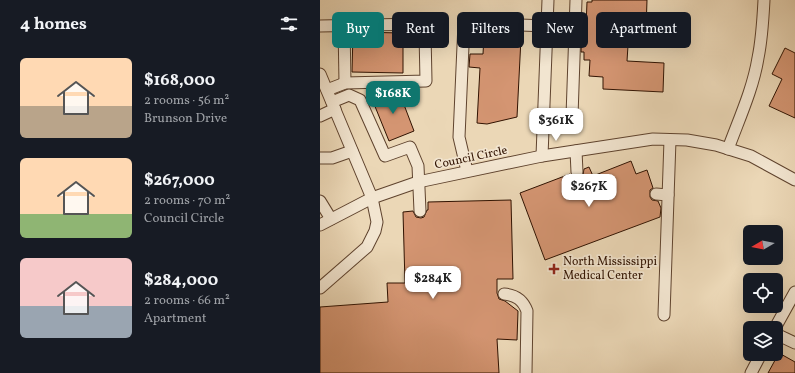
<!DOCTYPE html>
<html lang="en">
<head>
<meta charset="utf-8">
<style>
  body { margin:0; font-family:Vollkorn,serif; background:#242831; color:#f1f3f6; height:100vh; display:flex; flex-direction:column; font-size:15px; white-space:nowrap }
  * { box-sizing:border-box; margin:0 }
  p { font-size:13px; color:#9ea1a6 }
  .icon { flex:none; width:22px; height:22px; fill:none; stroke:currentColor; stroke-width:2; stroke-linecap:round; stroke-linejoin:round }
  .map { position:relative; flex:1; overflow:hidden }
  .side { display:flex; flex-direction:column; background:#171b24; width:320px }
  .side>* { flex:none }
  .hud { position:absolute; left:12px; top:12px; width:380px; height:36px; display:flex; gap:8px }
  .needle { width:26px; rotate:260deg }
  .controls { position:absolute; left:423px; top:225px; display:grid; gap:8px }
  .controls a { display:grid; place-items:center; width:40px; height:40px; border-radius:6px; background:#171b24; box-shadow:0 4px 16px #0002; font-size:20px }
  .price { position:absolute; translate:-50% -34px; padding:0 9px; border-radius:8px; background:#fff; color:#222; font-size:13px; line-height:26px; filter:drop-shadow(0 1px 2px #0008) }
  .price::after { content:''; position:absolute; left:50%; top:24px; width:12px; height:9px; margin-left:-6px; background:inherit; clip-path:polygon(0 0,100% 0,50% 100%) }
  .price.active { background:#0f766e; color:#fff }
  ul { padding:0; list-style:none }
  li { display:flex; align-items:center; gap:12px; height:100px; padding:0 20px }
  li span { display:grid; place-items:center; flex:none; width:112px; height:80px; border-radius:6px; color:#555 }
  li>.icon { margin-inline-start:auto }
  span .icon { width:48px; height:48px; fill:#fffc; stroke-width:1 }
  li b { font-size:17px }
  h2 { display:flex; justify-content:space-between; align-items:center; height:48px; padding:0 20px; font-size:17px }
  .pill { padding:0 14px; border-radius:6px; background:#171b24; box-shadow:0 4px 16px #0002; font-size:14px; line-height:36px }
  .pill.active { background:#0f766e; color:#fff }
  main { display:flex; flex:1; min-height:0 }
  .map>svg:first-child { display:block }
</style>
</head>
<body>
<main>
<section class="side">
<h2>4 homes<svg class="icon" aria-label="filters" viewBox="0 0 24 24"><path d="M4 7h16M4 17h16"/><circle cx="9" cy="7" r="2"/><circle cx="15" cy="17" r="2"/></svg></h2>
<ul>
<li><span style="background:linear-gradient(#ffd9b3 60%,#b9a48a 0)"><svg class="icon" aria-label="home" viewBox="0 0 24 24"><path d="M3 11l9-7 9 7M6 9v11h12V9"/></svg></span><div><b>$168,000</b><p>2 rooms · 56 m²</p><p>Brunson Drive</p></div></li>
<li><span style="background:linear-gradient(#ffd9b3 70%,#8fb573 0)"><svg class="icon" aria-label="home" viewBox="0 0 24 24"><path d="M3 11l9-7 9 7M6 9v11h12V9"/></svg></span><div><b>$267,000</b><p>2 rooms · 70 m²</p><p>Council Circle</p></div></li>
<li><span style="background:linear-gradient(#f6c9c9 60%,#9aa5b1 0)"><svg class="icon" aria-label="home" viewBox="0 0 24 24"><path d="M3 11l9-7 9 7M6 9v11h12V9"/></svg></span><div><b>$284,000</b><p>2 rooms · 66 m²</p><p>Apartment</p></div></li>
</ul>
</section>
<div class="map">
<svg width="475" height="373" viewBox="0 0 475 373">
  <rect width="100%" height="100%" fill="#ebd7b6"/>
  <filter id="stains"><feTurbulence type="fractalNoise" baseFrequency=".005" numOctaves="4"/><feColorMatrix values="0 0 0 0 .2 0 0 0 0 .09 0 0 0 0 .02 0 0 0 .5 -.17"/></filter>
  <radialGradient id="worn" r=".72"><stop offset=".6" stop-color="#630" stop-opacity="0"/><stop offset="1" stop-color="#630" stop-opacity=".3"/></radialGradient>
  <!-- building -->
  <g fill="#d49572" stroke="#301201">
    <polygon points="272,0 327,0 326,30 309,30 307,61 344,63 343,92 283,89 283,77 269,76 270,60 264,60 264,52 261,52 262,26 266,26 267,2 272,2"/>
    <polygon points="33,32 83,33 83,73 32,72"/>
    <polygon points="164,36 201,38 197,117 167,124 157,123 160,68 149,67 150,54 163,54"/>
    <polygon points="465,48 475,53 475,118 449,106 462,79 452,74"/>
    <polygon points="78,89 94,131 69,141 52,99"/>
    <polygon points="311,161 316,174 327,170 333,188 330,190 330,197 332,200 338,201 341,208 340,217 225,260 200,193 250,174 254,178 260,178 263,175 264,169 269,167 273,176"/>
    <polygon points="191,200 193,279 177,279 177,293 179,299 185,301 198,311 197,340 177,339 179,373 0,373 0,307 68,302 67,283 85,283 83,212 93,211 96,217 101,218 104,217 107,210 108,210 108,202"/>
    <polygon points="459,353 475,362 475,373 448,373"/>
  </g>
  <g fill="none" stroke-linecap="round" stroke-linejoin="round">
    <defs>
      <g id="minor">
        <polyline points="24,25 25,83"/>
        <polyline points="0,26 99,24 105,33 106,81 25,83 7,90"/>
        <polyline points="0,74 52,198 57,222 55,231 47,247 0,288"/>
        <polyline points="12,102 29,95 40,100 65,156 90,147 98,166 100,211"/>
        <polyline points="224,114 252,116 256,0"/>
        <polyline points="0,116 15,109"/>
        <path d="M408,149C419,119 433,89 438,58C442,39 443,19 444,0"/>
        <polyline points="256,151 257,172"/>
        <polyline points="222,156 228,0"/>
        <polyline points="0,158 12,158 32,151"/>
        <polyline points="147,171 139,137 144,23 226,26"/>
        <polyline points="336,194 348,195"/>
        <polyline points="0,201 11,219"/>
        <polyline points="0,225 52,198 98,182 222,156 333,139 367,140 396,145 431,156 475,180"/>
        <path d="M184,294C196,295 203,300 207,311L206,373"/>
        <polyline points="344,315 350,140"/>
        <polyline points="455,328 475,292"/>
        <polyline points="456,334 475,343"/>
        <polyline points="431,373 441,354"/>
      </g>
    </defs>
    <!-- minor casing -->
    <use href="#minor" stroke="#5f432e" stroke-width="13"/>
    <!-- minor -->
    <use href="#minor" stroke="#f2e5d0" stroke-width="11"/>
  </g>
  <!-- markers -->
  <path fill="#8f2418" stroke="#f2e5d0" stroke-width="1.5" d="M232 263h4v4h4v4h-4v4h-4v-4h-4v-4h4z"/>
  <g text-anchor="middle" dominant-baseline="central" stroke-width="3.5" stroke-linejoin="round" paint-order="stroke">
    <!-- street labels -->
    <g font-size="12" fill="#301201" stroke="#f2e5d0">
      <text transform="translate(151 158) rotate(-12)">Council Circle</text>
    </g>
    <!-- poi labels -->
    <g font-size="12" fill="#301201" stroke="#f2e5d0" text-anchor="start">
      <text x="243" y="262">North Mississippi<tspan x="243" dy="14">Medical Center</tspan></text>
    </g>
  </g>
  <rect width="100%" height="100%" filter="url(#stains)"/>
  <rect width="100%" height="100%" fill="url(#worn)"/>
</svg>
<div class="controls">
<a><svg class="needle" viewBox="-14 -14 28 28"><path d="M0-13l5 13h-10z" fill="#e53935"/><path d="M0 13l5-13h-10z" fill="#9ea1a6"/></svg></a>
<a><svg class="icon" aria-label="locate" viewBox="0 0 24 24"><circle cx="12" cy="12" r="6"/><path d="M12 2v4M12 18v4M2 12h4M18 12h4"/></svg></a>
<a><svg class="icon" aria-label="layers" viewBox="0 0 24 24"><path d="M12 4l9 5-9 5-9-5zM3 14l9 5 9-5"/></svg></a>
</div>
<b class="price active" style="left:73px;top:115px">$168K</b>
<b class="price" style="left:236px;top:142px">$361K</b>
<b class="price" style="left:269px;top:208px">$267K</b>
<b class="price" style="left:113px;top:300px">$284K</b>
<div class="hud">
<a class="pill active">Buy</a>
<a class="pill">Rent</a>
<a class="pill">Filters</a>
<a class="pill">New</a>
<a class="pill">Apartment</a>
</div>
</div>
</main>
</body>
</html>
